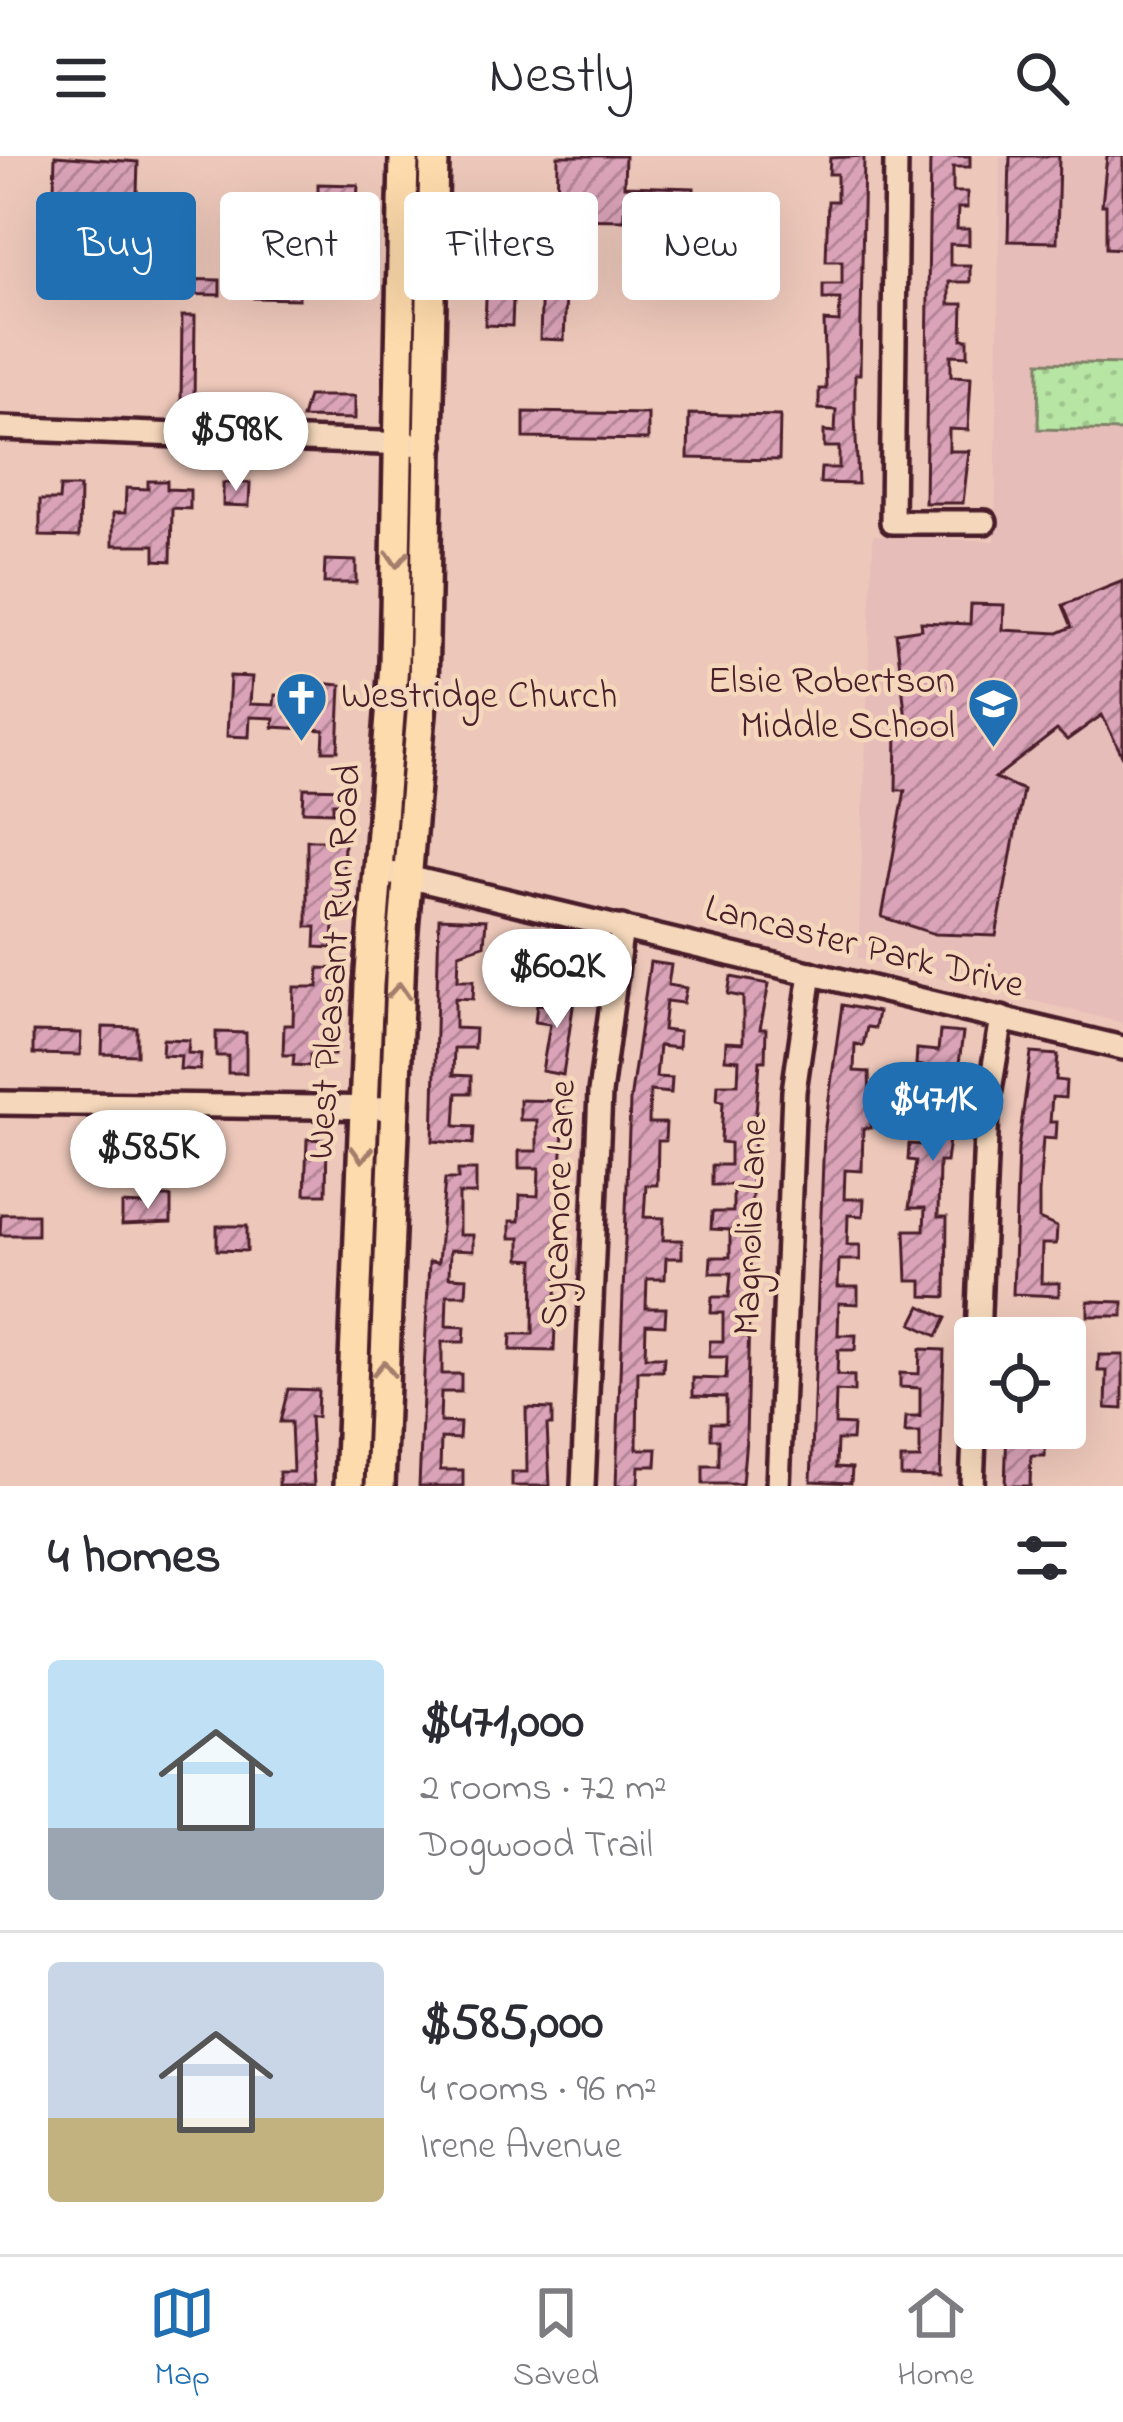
<!DOCTYPE html>
<html lang="en">
<head>
<meta charset="utf-8">
<style>
  body { margin:0; font-family:"Indie Flower",sans-serif; background:#f7f7f7; color:#2b2b33; height:100vh; display:flex; flex-direction:column; font-size:45px; white-space:nowrap }
  * { box-sizing:border-box; margin:0 }
  p { font-size:39px; color:#7c7c81 }
  .icon { flex:none; width:66px; height:66px; fill:none; stroke:currentColor; stroke-width:2; stroke-linecap:round; stroke-linejoin:round }
  .map { position:relative; height:1330px; overflow:hidden }
  .side { display:flex; flex-direction:column; background:#fff; flex:1 }
  .side>* { flex:none }
  .hud { position:absolute; left:36px; top:36px; width:1053px; height:108px; display:flex; gap:24px }
  .fabs { position:absolute; left:954px; top:1161px; display:grid; gap:24px }
  .fabs a { display:grid; place-items:center; width:132px; height:132px; border-radius:12px; background:#fff; box-shadow:0 12px 48px #0002; font-size:60px }
  .price { position:absolute; translate:-50% -102px; padding:0 27px; border-radius:42px; background:#fff; color:#222; font-size:39px; line-height:78px; filter:drop-shadow(0 3px 6px #0008) }
  .price::after { content:''; position:absolute; left:50%; top:72px; width:36px; height:27px; margin-left:-18px; background:inherit; clip-path:polygon(0 0,100% 0,50% 100%) }
  .price.on { background:#1f6fb2; color:#fff }
  ul { padding:0; list-style:none }
  li { display:flex; align-items:center; gap:36px; height:300px; padding:0 48px }
  li+li { border-top:3px solid #e1e1e2 }
  li span { display:grid; place-items:center; flex:none; width:336px; height:240px; border-radius:12px; color:#555 }
  li>.icon { margin-inline-start:auto }
  span .icon { width:144px; height:144px; fill:#fffc; stroke-width:1 }
  li b { font-size:51px }
  h2 { display:flex; justify-content:space-between; align-items:center; height:144px; padding:0 48px; font-size:51px }
  .tag { padding:0 42px; border-radius:12px; background:#fff; box-shadow:0 12px 48px #0002; font-size:42px; line-height:108px }
  .tag.on { background:#1f6fb2; color:#fff }
  header { display:flex; justify-content:space-between; align-items:center; height:156px; padding:0 48px; background:#fff; font-size:54px; font-weight:600 }
  .menu { display:flex; justify-content:space-around; align-items:center; height:168px; border-top:3px solid #e1e1e2; background:#fff; font-size:33px; color:#7c7c81 }
  .menu a { display:grid; justify-items:center; gap:6px }
  .menu .on { color:#1f6fb2 }
  .map>svg:first-child { display:block }
</style>
</head>
<body>
<header><svg class="icon" aria-label="menu" viewBox="0 0 24 24"><path d="M4 6h16M4 12h16M4 18h16"/></svg>Nestly<svg class="icon" aria-label="search" viewBox="0 0 24 24"><circle cx="10" cy="10" r="6"/><path d="M15 15l6 6"/></svg></header>
<div class="map">
<svg width="1123" height="1330" viewBox="0 0 1123 1330">
  <defs>
    <pattern id="park-dots" width="8" height="8" patternUnits="userSpaceOnUse" patternTransform="scale(3)"><rect width="8" height="8" fill="#b6e5a4"/><path d="M2 2h.1M6 6h.1" fill="none" stroke="#9ec48d" stroke-width="1.8" stroke-linecap="round"/></pattern>
    <pattern id="building-hatch" width="6" height="6" patternUnits="userSpaceOnUse" patternTransform="scale(3)"><rect width="6" height="6" fill="#daa3b8"/><path d="M-1 1l2-2M0 6l6-6M5 7l2-2" fill="none" stroke="#b38496"/></pattern>
  </defs>
  <rect width="100%" height="100%" fill="#edc8ba"/>
  <filter id="ink" filterUnits="userSpaceOnUse"><feTurbulence type="fractalNoise" baseFrequency=".00833" numOctaves="2"/><feDisplacementMap in="SourceGraphic" scale="24" xChannelSelector="R" yChannelSelector="G"/><feConvolveMatrix kernelMatrix="1 2 1 2 8 2 1 2 1" color-interpolation-filters="sRGB"/></filter>
  <g filter="url(#ink)">
    <!-- built -->
    <polygon fill="#e7bdb9" points="1000,0 1123,0 1123,867 858,802 873,379 995,385"/>
    <!-- park -->
    <polygon fill="url(#park-dots)" stroke="#808268" stroke-width="3" points="1039,206 1123,208 1123,275 1038,273"/>
    <!-- building -->
    <g fill="url(#building-hatch)" stroke="#4a1f2b" stroke-width="3">
      <polygon points="55,0 138,6 136,67 53,65"/>
      <polygon points="558,0 625,0 624,30 694,32 694,56 624,55 624,64 557,63"/>
      <polygon points="864,0 860,218 855,218 855,261 858,328 820,327 821,312 839,312 839,291 824,291 824,275 835,276 836,254 819,253 819,233 826,233 824,165 839,166 840,143 823,143 823,128 842,128 842,105 826,105 828,45 837,45 837,18 829,18 830,2"/>
      <polygon points="930,0 970,0 970,11 953,11 953,36 967,36 967,52 958,52 957,73 969,73 969,89 950,88 950,109 970,109 970,126 949,126 949,148 963,148 962,183 968,183 968,200 951,199 951,220 971,221 968,274 949,273 949,295 969,295 963,347 925,347"/>
      <polygon points="1010,0 1059,0 1057,86 1008,85"/>
      <polygon points="1107,0 1123,0 1123,93 1106,92 1106,49 1102,49"/>
      <polygon points="318,28 358,29 357,46 318,46"/>
      <polygon points="255,82 300,83 299,143 254,142"/>
      <polygon points="454,85 568,90 564,184 540,183 542,119 514,118 512,170 485,169 487,117 452,115"/>
      <polygon points="162,123 220,124 220,139 161,138"/>
      <polygon points="182,160 195,160 194,250 181,250"/>
      <polygon points="308,240 355,240 355,263 302,262"/>
      <polygon points="524,256 648,258 648,284 524,282"/>
      <polygon points="689,258 780,260 779,304 688,302"/>
      <polygon points="148,325 167,325 167,333 190,334 190,353 172,352 171,405 155,404 155,389 113,389 113,357 125,357 126,332 148,333"/>
      <polygon points="223,327 250,327 249,350 223,349"/>
      <polygon points="60,331 80,331 79,381 40,380 40,344 59,344"/>
      <polygon points="325,404 356,405 356,427 324,427"/>
      <polygon points="1123,425 1123,601 1102,559 1067,584 1057,574 995,622 1023,634 996,780 935,778 882,761 905,634 896,634 897,572 907,572 896,477 922,473 921,466 970,468 971,448 1004,449 1003,474 1058,477 1072,471 1063,449"/>
      <polygon points="230,520 252,521 250,548 274,549 275,539 318,541 319,527 341,529 338,595 323,595 324,574 273,571 274,562 250,561 249,581 227,580"/>
      <polygon points="304,632 348,633 348,647 333,647 333,656 303,655"/>
      <polygon points="307,684 344,684 342,764 334,764 333,792 315,791 316,771 307,771"/>
      <polygon points="439,762 486,764 484,789 459,797 458,824 474,824 473,843 455,842 455,872 475,873 474,892 454,892 453,919 471,920 471,937 457,937 455,970 474,971 473,988 433,985"/>
      <polygon points="562,782 585,786 580,818 537,810 540,793 559,796"/>
      <polygon points="650,806 671,809 668,829 686,832 683,847 666,845 663,874 679,876 678,892 659,890 656,921 672,922 671,937 650,935 649,967 666,967 665,985 658,985 657,1029 646,1029 644,1061 664,1062 663,1084 682,1084 682,1102 666,1102 665,1123 647,1123 646,1152 666,1152 665,1169 646,1168 645,1201 664,1201 663,1215 638,1215 637,1293 657,1293 656,1310 639,1310 638,1330 616,1330 630,945"/>
      <polygon points="319,812 341,813 334,899 310,899 310,910 293,909 294,899 283,899 284,869 293,869 294,831 318,831"/>
      <polygon points="731,821 769,828 760,873 766,873 765,905 760,905 753,995 746,1283 742,1328 703,1328 703,1310 719,1310 719,1283 711,1283 711,1267 726,1267 726,1241 693,1240 693,1222 726,1223 727,1201 709,1201 710,1185 723,1185 723,1157 711,1157 712,1141 729,1141 731,1117 710,1117 711,1101 730,1101 730,1074 711,1073 712,1056 733,1056 733,1029 712,1029 712,1009 730,1009 730,987 721,986 723,945 717,944 718,928 738,928 739,904 725,903 726,886 743,887 743,841 728,838"/>
      <polygon points="557,835 575,837 563,919 542,915 550,868 535,866 537,848 555,850"/>
      <polygon points="842,849 878,856 875,872 867,871 863,890 855,888 854,915 869,916 871,972 863,972 862,1015 845,1014 844,1043 864,1043 863,1060 848,1059 847,1089 860,1089 860,1104 839,1104 838,1131 858,1131 858,1148 839,1147 838,1179 856,1179 855,1194 838,1194 837,1219 854,1220 854,1236 836,1235 835,1268 853,1269 852,1284 837,1284 836,1311 852,1312 851,1327 811,1325 824,978"/>
      <polygon points="103,871 137,872 137,899 102,898"/>
      <polygon points="940,875 963,877 946,1006 939,1006 938,1061 947,1061 946,1141 922,1140 922,1125 907,1125 905,1074 924,1074 925,1052 909,1052 916,1005 908,1004 909,988 926,989 927,957 913,956 914,940 922,940 923,910 916,909 917,893 938,895"/>
      <polygon points="33,876 81,877 80,899 33,898"/>
      <polygon points="216,876 246,877 246,917 228,917 228,900 216,900"/>
      <polygon points="163,883 189,884 188,897 201,898 200,914 180,913 181,900 162,899"/>
      <polygon points="1031,897 1058,899 1056,924 1066,925 1065,942 1052,941 1050,966 1057,966 1056,983 1043,982 1039,1037 1039,1063 1057,1071 1056,1088 1042,1088 1041,1127 1059,1127 1059,1140 1013,1138 1018,993"/>
      <polygon points="520,944 564,945 554,1195 510,1194 511,1178 533,1178 534,1104 520,1103 520,1082 510,1082 510,1065 519,1065 520,1039 538,1040 539,1012 519,1012 519,995 537,995 537,964 520,964"/>
      <polygon points="307,983 327,984 326,1038 305,1038"/>
      <polygon points="458,1014 476,1014 476,1038 459,1038 459,1079 473,1079 473,1095 450,1094 449,1121 467,1122 466,1139 447,1139 446,1170 465,1171 464,1186 442,1186 442,1218 461,1218 461,1236 441,1236 440,1266 460,1267 459,1283 441,1282 440,1314 463,1314 463,1330 419,1330 429,1106 438,1107 445,1023 458,1023"/>
      <polygon points="145,1041 171,1041 171,1067 122,1069 122,1048 145,1049"/>
      <polygon points="1,1058 37,1058 37,1079 0,1079"/>
      <polygon points="217,1070 247,1070 247,1095 217,1094"/>
      <polygon points="1088,1145 1123,1146 1123,1160 1088,1160"/>
      <polygon points="921,1150 946,1162 937,1180 912,1168"/>
      <polygon points="920,1193 944,1194 940,1321 901,1320 901,1303 920,1303 920,1277 905,1277 906,1261 920,1261 920,1232 900,1231 900,1217 919,1218"/>
      <polygon points="1099,1199 1123,1199 1123,1253 1106,1252 1107,1215 1098,1215"/>
      <polygon points="288,1233 318,1234 317,1261 310,1261 314,1330 279,1330 279,1316 293,1316 291,1266 280,1266"/>
      <polygon points="526,1252 552,1253 552,1269 547,1269 550,1330 512,1330 512,1316 527,1316"/>
      <polygon points="1007,1272 1046,1272 1045,1300 1031,1300 1030,1330 1005,1330"/>
    </g>
    <g fill="none" stroke-linecap="round" stroke-linejoin="round">
      <defs>
        <g id="minor">
          <polyline points="896,0 892,366 985,366"/>
          <polyline points="0,272 432,289"/>
          <polyline points="378,714 1123,892"/>
          <polyline points="0,947 393,952"/>
          <polyline points="978,1182 987,952 1002,862"/>
          <polyline points="583,1330 600,937 622,771"/>
          <polyline points="778,1330 794,935 811,817"/>
          <polyline points="972,1330 975,1256"/>
        </g>
        <g id="major">
          <polyline points="349,1330 369,829 394,508 404,0"/>
          <polyline points="380,1330 401,798 423,533 434,0"/>
        </g>
      </defs>
      <!-- minor casing -->
      <use href="#minor" stroke="#4a1f2b" stroke-width="30"/>
      <!-- major casing -->
      <use href="#major" stroke="#4a1f2b" stroke-width="36"/>
      <!-- minor -->
      <use href="#minor" stroke="#f5d8bb" stroke-width="21"/>
      <!-- major -->
      <use href="#major" stroke="#fedbac" stroke-width="27"/>
    </g>
    <!-- one-way arrows -->
    <defs><path id="oneway-chevron" d="M-2-3.5L2.5 0L-2 3.5" fill="none" stroke-width="1.6" stroke-linecap="round" stroke-linejoin="round" transform="scale(3)"/></defs>
    <g stroke="#a47d6c">
      <use href="#oneway-chevron" transform="translate(397 403) rotate(92)"/>
      <use href="#oneway-chevron" transform="translate(399 835) rotate(-87)"/>
      <use href="#oneway-chevron" transform="translate(362 998) rotate(92)"/>
      <use href="#oneway-chevron" transform="translate(384 1213) rotate(-88)"/>
    </g>
  </g>
  <!-- icons -->
  <defs>
    <symbol id="church-pin" viewBox="-11 -11 22 30"><path d="M0 17L-7.5 6A9.5 9.5 0 1 1 7.5 6Z" fill="#1f6fb2" stroke="#f5d8bb"/><path d="M-1.2-6h2.4v3.5h3.3v2.4h-3.3V6h-2.4V-.1h-3.3v-2.4h3.3Z" fill="#fff"/></symbol>
    <symbol id="school-pin" viewBox="-11 -11 22 30"><path d="M0 17L-7.5 6A9.5 9.5 0 1 1 7.5 6Z" fill="#1f6fb2" stroke="#f5d8bb"/><path d="M0-5L7-2L0 1L-7-2ZM-4 1L0 2.5L4 1V4Q0 6-4 4Z" fill="#fff"/></symbol>
  </defs>
  <g fill-rule="evenodd">
    <use href="#church-pin" x="272" y="512" width="59" height="81"/>
    <use href="#school-pin" x="964" y="518" width="59" height="81"/>
  </g>
  <g text-anchor="middle" dominant-baseline="central" stroke-width="9" stroke-linejoin="round" paint-order="stroke">
    <!-- poi labels -->
    <g font-size="39" fill="#4a1f2b" stroke="#f5d8bb" text-anchor="end">
      <text x="955" y="526">Elsie Robertson<tspan x="955" dy="45">Middle School</tspan></text>
      <text x="341" y="541" text-anchor="start">Westridge Church</text>
    </g>
    <!-- street labels -->
    <g font-size="39" fill="#4a1f2b" stroke="#f5d8bb">
      <text transform="translate(864 792) rotate(14)">Lancaster Park Drive</text>
      <text transform="translate(336 806) rotate(-86)">West Pleasant Run Road</text>
      <text transform="translate(560 1048) rotate(-88)">Sycamore Lane</text>
      <text transform="translate(752 1071) rotate(-88)">Magnolia Lane</text>
    </g>
  </g>
</svg>
<div class="fabs">
<a><svg class="icon" aria-label="locate" viewBox="0 0 24 24"><circle cx="12" cy="12" r="6"/><path d="M12 2v4M12 18v4M2 12h4M18 12h4"/></svg></a>
</div>
<b class="price" style="left:236px;top:338px">$598K</b>
<b class="price" style="left:557px;top:875px">$602K</b>
<b class="price on" style="left:933px;top:1008px">$471K</b>
<b class="price" style="left:148px;top:1056px">$585K</b>
<div class="hud">
<a class="tag on">Buy</a>
<a class="tag">Rent</a>
<a class="tag">Filters</a>
<a class="tag">New</a>
</div>
</div>
<section class="side">
<h2>4 homes<svg class="icon" aria-label="filters" viewBox="0 0 24 24"><path d="M4 7h16M4 17h16"/><circle cx="9" cy="7" r="2"/><circle cx="15" cy="17" r="2"/></svg></h2>
<ul>
<li><span style="background:linear-gradient(#bfe0f5 70%,#9aa5b1 0)"><svg class="icon" aria-label="home" viewBox="0 0 24 24"><path d="M3 11l9-7 9 7M6 9v11h12V9"/></svg></span><div><b>$471,000</b><p>2 rooms · 72 m²</p><p>Dogwood Trail</p></div></li>
<li><span style="background:linear-gradient(#c9d6e8 65%,#c2b280 0)"><svg class="icon" aria-label="home" viewBox="0 0 24 24"><path d="M3 11l9-7 9 7M6 9v11h12V9"/></svg></span><div><b>$585,000</b><p>4 rooms · 96 m²</p><p>Irene Avenue</p></div></li>
</ul>
</section>
<nav class="menu">
<a class="on"><svg class="icon" aria-label="map" viewBox="0 0 24 24"><path d="M3 6l6-2 6 2 6-2v14l-6 2-6-2-6 2zM9 4v14M15 6v14"/></svg>Map</a>
<a><svg class="icon" aria-label="saved" viewBox="0 0 24 24"><path d="M7 4h10v16l-5-4-5 4z"/></svg>Saved</a>
<a><svg class="icon" aria-label="home" viewBox="0 0 24 24"><path d="M3 11l9-7 9 7M6 9v11h12V9"/></svg>Home</a>
</nav>
</body>
</html>
